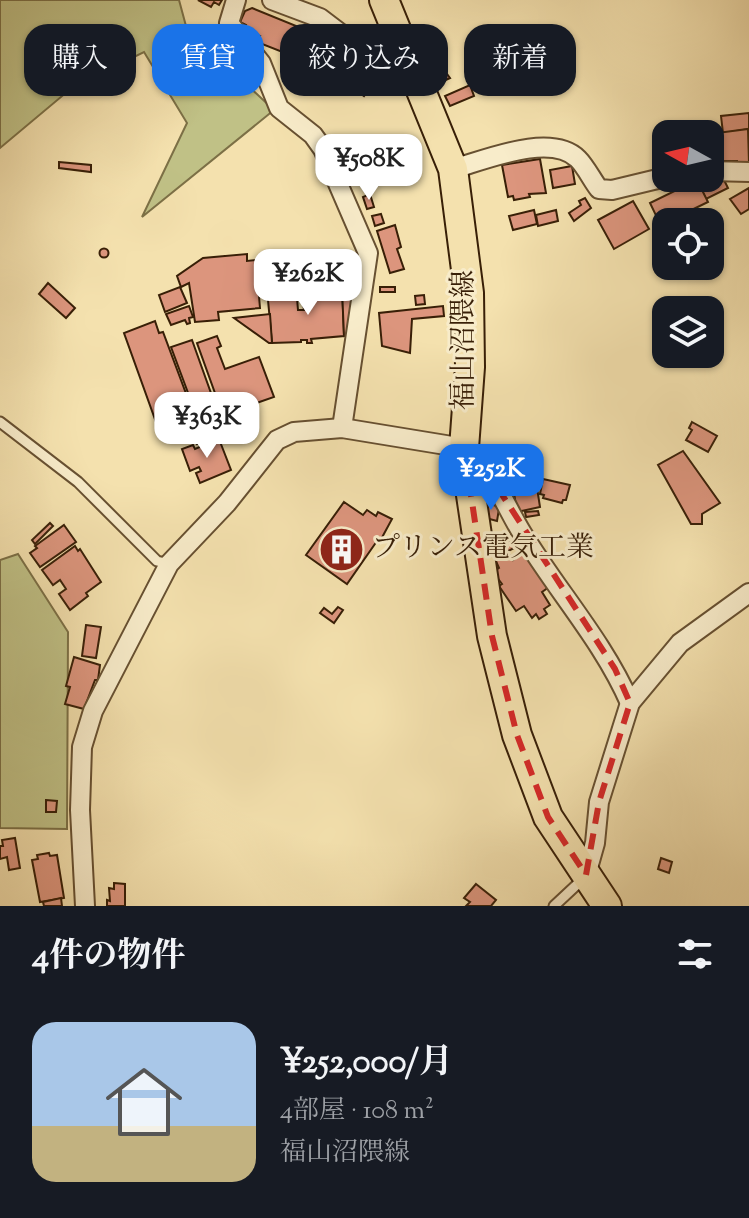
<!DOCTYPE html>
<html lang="ja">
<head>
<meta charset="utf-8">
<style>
  body { margin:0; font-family:"Sorts Mill Goudy","Noto Serif JP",serif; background:#20242c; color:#f1f3f6; height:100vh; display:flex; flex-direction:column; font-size:30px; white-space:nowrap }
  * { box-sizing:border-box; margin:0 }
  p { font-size:26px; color:#9ea1a6 }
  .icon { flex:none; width:44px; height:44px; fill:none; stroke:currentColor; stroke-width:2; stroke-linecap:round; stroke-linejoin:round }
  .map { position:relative; height:906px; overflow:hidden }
  .drawer { display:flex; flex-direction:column; background:#171b24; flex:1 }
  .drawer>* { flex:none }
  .hud { position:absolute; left:24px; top:24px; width:702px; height:72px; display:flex; gap:16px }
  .needle { width:52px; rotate:278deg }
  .tools { position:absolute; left:652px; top:120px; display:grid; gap:16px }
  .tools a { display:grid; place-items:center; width:72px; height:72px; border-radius:16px; background:#171b24; box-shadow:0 2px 6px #0004; font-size:40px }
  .price { position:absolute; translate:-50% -68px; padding:0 18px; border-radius:16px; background:#fff; color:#222; font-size:26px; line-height:52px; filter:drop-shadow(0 2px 4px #0008) }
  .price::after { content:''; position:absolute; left:50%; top:48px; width:24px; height:18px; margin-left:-12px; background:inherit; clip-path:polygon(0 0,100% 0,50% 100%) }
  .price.on { background:#1a73e8; color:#fff }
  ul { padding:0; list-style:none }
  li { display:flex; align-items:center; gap:24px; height:200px; padding:0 32px }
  li span { display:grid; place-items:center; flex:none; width:224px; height:160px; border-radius:24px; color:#555 }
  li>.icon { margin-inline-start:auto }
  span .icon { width:96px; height:96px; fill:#fffc; stroke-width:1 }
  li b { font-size:34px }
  h2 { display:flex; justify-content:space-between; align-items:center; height:96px; padding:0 32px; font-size:34px }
  .tag { padding:0 28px; border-radius:24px; background:#171b24; box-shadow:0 2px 6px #0004; font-size:28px; line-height:72px }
  .tag.on { background:#1a73e8; color:#fff }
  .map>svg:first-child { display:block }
</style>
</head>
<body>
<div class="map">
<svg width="749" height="906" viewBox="0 0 749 906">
  <rect width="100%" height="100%" fill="#f4e1ae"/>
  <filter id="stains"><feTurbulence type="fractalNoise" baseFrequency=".0025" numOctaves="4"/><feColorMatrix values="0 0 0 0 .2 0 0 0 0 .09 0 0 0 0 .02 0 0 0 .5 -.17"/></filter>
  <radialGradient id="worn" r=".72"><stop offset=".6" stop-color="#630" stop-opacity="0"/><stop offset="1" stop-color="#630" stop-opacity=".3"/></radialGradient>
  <!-- green -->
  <g fill="#c0c186" stroke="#7c7046" stroke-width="2">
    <polygon points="0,0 179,0 186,26 215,40 232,71 274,110 142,217 187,123 144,52 74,86 0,148"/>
    <polygon points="18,554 68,632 67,829 0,828 0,560"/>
  </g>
  <!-- building -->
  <g fill="#dc957d" stroke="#381f07" stroke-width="2">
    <polygon points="198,0 222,0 219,5 214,2 211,7"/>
    <polygon points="252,8 306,30 304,35 313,38 305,57 291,52 290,55 257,42 260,36 244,30 246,25 240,22 245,11"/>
    <polygon points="424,50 444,70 450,78 435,85 419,51"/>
    <polygon points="366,69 378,78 364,96 352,87"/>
    <polygon points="470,85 474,96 450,106 445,96"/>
    <polygon points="749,113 749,129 723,133 721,116"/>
    <polygon points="748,129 749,163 737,164 737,161 721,161 717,133"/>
    <polygon points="540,159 546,193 529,194 530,197 514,200 513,196 508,197 502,165"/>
    <polygon points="59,162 91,165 91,172 59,168"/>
    <polygon points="572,166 575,184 553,188 550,170"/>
    <polygon points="723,178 728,188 706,199 701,189"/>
    <polygon points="697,180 708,202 679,216 680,218 676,221 675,219 666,222 666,226 662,228 650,203"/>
    <polygon points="749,188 749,209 741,214 730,199"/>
    <polygon points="370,194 374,207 367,209 363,197"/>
    <polygon points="585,198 591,208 574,221 569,213 581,205 579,201"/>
    <polygon points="633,201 649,229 614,249 598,220"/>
    <polygon points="534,210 537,224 513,230 509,216"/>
    <polygon points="556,210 558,221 538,226 536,215"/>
    <polygon points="381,214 384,223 375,226 372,216"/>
    <polygon points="395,225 401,247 397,249 404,269 390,273 377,231"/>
    <circle cx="104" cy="253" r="4.5"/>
    <polygon points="284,250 285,265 276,266 274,251"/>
    <polygon points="247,254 247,261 256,260 260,308 218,312 219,320 195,322 189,283 181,287 177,276 203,258"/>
    <polygon points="299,257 300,271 285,272 286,258"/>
    <polygon points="48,283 75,308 66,318 39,294"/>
    <polygon points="342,284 344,336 311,339 312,343 307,343 307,340 301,340 301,342 272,343 268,300 297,298 298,310 304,310 302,294 330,291 329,285"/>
    <polygon points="180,287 187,303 165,312 159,295"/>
    <rect x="380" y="287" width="15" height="5"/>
    <polygon points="353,288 354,300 348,335 344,336 342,289"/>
    <polygon points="424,295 425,304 416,305 415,296"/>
    <polygon points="189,306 193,317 189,318 190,323 187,324 185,320 171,325 166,314"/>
    <polygon points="443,306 444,316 412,319 410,353 382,346 379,313"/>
    <polygon points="270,314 272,343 269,343 234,318"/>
    <polygon points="155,321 159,333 163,332 197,423 161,436 124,333"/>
    <polygon points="217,336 221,346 217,348 225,369 259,357 274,397 245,407 241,399 220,407 197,343"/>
    <polygon points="192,340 217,410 197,417 171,347"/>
    <polygon points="219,421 223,435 197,444 192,431"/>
    <polygon points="692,422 717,436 708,452 686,440 692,430 689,428"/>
    <polygon points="219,439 231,470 200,483 196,473 201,471 199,467 190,471 182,449 193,445 195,449"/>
    <polygon points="683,451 720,503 702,514 702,524 691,524 658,465"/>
    <polygon points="519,470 521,482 524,482 523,477 535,475 540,507 517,512 513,487 506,488 503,485 502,472"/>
    <polygon points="543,479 570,485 566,500 563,500 562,503 543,498 544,495 540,494"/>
    <polygon points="344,502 363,515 367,510 376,516 378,512 392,519 379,543 377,541 347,584 306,555"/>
    <polygon points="486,503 497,506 499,509 497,521 482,517"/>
    <polygon points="538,511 539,515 526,517 525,512"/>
    <polygon points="50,523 53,526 35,544 32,540"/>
    <polygon points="64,525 76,542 40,567 30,553 37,548 35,546"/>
    <polygon points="505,534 514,548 495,558 487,546"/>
    <polygon points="75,546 78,551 80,549 101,582 86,593 88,596 70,610 59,594 66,589 60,580 53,585 42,570"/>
    <polygon points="507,551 513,560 522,553 524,556 526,554 549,587 542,592 550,605 544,609 547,614 539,619 536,614 532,618 524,606 516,611 499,586 502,584 493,572 499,568 495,559"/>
    <polygon points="338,607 343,610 334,623 320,613 324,608 332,614"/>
    <polygon points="86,625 101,627 96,658 82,656"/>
    <polygon points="74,657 100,665 98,680 95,680 84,709 65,704 70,687 66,686"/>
    <polygon points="46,800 57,801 56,812 46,812"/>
    <polygon points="15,838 20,868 9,870 7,857 0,859 0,846 3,846 2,840"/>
    <polygon points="49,853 50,856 57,855 64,898 40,902 32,860 38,859 37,855"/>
    <polygon points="661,858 672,862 669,873 658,869"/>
    <polygon points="114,883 125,884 125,906 107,906 107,900 110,901 109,888 114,889"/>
    <polygon points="476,884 496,900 491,906 466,906 470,902 464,898"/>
    <polygon points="61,898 62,906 44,906 43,902"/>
  </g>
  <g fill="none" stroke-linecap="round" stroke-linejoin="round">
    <defs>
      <g id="service">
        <polyline points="0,422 78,482 157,561 169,564"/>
        <polyline points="554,906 584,878"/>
      </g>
      <g id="minor">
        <polyline points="236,0 229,23 261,63 279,108 313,135 323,149 368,253 342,428"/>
        <polyline points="272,0 320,18 370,56 411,69"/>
        <path d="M453,169C485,160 551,132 578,159C586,167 592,180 599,189L612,190L666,177"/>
        <polyline points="710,171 749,172"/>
        <polyline points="586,875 595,843 599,802 630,703 680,643 749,593"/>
        <path d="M85,906L80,810L82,747L93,711L169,564L227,503L277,440L294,432L342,428L464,448C491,466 505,506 522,533C557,591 603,641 630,703"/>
      </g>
      <polyline id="primary" points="384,0 453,169 469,293 470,367 464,448 492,636 517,735 548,817 607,906"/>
    </defs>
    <!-- service casing -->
    <use href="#service" stroke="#675031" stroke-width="13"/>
    <!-- minor casing -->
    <use href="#minor" stroke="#675031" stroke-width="22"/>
    <!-- primary casing -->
    <use href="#primary" stroke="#381f07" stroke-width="32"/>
    <!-- service -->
    <use href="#service" stroke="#f8ecca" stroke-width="9"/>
    <!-- minor -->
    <use href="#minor" stroke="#f8ecca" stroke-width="18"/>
    <!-- primary -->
    <use href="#primary" stroke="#f4e1ae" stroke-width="28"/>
  </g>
  <!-- marked area -->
  <path fill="none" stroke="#d62828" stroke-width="6" stroke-dasharray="16 10" stroke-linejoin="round" d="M464,448L477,456L615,669L630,703L599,802L586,875L548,817L517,735L492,636Z"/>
  <!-- icons -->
  <defs>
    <symbol id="building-disc" viewBox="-11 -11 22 22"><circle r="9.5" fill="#8f2418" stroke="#f8ecca"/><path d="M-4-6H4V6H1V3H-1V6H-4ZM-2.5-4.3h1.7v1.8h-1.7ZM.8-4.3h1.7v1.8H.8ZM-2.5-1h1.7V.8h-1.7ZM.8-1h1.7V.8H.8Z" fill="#fff"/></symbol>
  </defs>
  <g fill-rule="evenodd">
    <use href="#building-disc" x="316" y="524" width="51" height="51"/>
  </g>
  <g text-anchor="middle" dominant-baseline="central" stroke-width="6" stroke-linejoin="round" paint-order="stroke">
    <!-- street labels -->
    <g font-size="28" fill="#381f07" stroke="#f8ecca">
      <text transform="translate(465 340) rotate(-90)">福山沼隈線</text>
    </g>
    <!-- poi labels -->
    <g font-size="28" fill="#381f07" stroke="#f8ecca" text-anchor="start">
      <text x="372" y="549">プリンス電気工業</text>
    </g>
  </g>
  <rect width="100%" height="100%" filter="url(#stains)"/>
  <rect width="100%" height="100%" fill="url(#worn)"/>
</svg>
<div class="tools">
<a><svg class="needle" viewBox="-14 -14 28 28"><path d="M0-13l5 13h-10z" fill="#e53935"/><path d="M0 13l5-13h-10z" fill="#9ea1a6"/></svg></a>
<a><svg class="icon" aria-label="locate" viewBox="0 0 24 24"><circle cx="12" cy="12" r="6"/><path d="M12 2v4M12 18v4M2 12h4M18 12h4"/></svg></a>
<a><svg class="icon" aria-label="layers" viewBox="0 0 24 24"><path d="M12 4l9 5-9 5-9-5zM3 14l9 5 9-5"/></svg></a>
</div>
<b class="price" style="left:369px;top:202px">¥508K</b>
<b class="price" style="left:308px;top:317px">¥262K</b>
<b class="price" style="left:207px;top:460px">¥363K</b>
<b class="price on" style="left:491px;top:512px">¥252K</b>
<div class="hud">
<a class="tag">購入</a>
<a class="tag on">賃貸</a>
<a class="tag">絞り込み</a>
<a class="tag">新着</a>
</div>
</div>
<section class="drawer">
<h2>4件の物件<svg class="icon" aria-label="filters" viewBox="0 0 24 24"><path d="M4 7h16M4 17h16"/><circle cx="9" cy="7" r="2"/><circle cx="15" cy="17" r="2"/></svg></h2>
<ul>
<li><span style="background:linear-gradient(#a9c7e8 65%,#c2b280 0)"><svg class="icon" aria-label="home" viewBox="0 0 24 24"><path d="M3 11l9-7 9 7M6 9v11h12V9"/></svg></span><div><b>¥252,000/月</b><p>4部屋 · 108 m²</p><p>福山沼隈線</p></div></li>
</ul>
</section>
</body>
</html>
